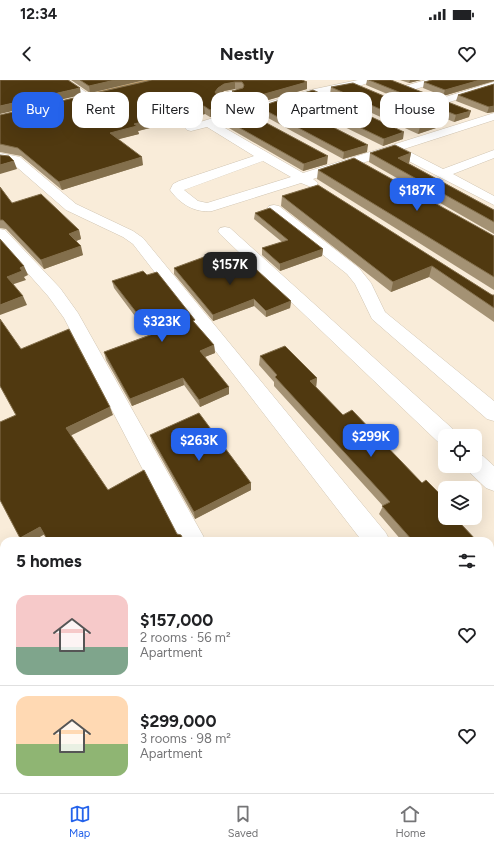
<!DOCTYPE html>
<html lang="en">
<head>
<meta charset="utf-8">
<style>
  body { margin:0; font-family:Figtree,sans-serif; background:#f6f6f6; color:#202124; height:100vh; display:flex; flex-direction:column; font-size:15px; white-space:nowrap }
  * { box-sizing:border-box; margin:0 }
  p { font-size:13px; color:#757577 }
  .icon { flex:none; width:22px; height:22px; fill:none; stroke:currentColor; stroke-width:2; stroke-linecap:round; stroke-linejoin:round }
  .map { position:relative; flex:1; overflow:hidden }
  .sheet { position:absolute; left:0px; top:457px; width:494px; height:256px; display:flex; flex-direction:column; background:#fff; border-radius:12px 12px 0 0; box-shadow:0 4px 16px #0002 }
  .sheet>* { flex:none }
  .guide { position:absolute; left:12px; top:12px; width:470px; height:36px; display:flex; gap:8px }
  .controls { position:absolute; left:438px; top:349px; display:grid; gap:8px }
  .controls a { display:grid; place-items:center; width:44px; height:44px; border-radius:8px; background:#fff; box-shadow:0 4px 16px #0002; font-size:20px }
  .price { position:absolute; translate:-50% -34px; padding:0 9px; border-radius:8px; background:#2563eb; color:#fff; font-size:13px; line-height:26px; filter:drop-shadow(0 1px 2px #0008) }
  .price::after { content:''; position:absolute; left:50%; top:24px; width:12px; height:9px; margin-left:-6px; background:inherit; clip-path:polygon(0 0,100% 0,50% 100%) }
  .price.on { background:#222; color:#fff }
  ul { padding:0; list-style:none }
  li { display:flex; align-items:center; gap:12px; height:100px; padding:0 16px }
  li+li { border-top:1px solid #e0e0e0 }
  li span { display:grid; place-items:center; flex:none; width:112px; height:80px; border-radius:12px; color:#555 }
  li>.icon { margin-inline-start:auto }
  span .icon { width:48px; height:48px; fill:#fffc; stroke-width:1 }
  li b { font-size:17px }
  h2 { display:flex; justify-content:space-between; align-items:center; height:48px; padding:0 16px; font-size:17px }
  .chip { padding:0 14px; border-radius:12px; background:#fff; box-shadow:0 4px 16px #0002; font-size:14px; line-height:36px }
  .chip.on { background:#2563eb; color:#fff }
  .status { display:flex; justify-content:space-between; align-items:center; height:28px; padding:0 20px; background:#fff; direction:ltr }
  .status svg { height:11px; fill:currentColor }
  header { display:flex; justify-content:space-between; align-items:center; height:52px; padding:0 16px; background:#fff; font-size:18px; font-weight:700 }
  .tabs { display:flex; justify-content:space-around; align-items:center; height:56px; border-top:1px solid #e0e0e0; background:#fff; font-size:11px; color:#757577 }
  .tabs a { display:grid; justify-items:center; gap:2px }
  .tabs .on { color:#2563eb }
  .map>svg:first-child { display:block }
</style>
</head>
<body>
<div class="status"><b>12:34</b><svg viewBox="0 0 49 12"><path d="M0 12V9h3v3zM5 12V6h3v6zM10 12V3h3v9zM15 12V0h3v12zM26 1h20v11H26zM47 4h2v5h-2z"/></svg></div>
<header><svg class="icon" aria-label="back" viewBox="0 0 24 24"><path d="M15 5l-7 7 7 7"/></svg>Nestly<svg class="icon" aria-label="heart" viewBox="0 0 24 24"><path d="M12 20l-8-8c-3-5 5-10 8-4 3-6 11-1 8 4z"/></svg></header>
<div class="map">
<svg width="494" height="713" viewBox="0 0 494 713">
  <rect width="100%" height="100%" fill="#f9ecd9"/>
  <!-- green -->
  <polygon fill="#eacfa7" points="201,709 295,709 296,713 203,713"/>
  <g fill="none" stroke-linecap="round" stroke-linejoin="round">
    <!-- stream -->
    <polygon fill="#bd9b66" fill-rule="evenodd" points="145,0 152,0 97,13 95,12"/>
    <defs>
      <polygon id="service" points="66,1 70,1 93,17 88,18 66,3"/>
      <g id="minor">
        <path d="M358,0H373L371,2L353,8L315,15L252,34L251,35L218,44L303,93L494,33V40L404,69L443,89L494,70V78L453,94L494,116V125L393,73L313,99L318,103L316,106L311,107L301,103L212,131C195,133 180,124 170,110L173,104L179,101L254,76L207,47L191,51L187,50L185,48L187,46L236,31L218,21L217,19C222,12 233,9 242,11L243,13L242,15L228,18L247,28L310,10ZM263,81L291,97L207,123L198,121L184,110Z"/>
        <polygon points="426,0 441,0 439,2 409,11 404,8 405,6"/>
        <polygon points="494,2 494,8 443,24 438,21 439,19"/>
        <polygon points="0,73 20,77 76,124 133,151 143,158 386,453 390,461 362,461 133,164 123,157 66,130 12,83 0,81"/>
        <polygon points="274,125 279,126 359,188 371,203 385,232 494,321 494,341 487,339 372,239 355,204 347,194 269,132 267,129 269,126"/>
        <polygon points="225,147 230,148 454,350 457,356 445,356 445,364 438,362 220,154 218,151 220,148"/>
        <polygon points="0,149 5,150 60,208 78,233 206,461 180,461 64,238 48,216 0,162"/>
        <polygon points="475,374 483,376 494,386 494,411 486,408 467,390 465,386 475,386"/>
        <polygon points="490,568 494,569 494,599 490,598"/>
      </g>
      <g id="tertiary">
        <polygon points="0,545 4,547 4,584 0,582"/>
        <polygon points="46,709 80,709 81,713 47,713"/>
      </g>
    </defs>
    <!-- service casing -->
    <use href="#service" stroke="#d1c5b2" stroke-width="1"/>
    <!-- minor casing -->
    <use href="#minor" stroke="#d1c5b2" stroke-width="1"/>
    <!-- tertiary casing -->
    <use href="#tertiary" stroke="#d1c5b2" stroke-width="1"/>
    <!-- service -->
    <use href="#service" fill="#fff" fill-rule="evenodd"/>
    <!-- minor -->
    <use href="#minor" fill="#fff" fill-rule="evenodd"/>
    <!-- tertiary -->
    <use href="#tertiary" fill="#fff" fill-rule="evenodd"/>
  </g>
  <!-- wall -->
  <g fill="#a49274">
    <polygon points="71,0 145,0 90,13"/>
    <polygon points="151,0 307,2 307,9 247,26 232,19 232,11 240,9 235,9 224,11 218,16 232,23 232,31 210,37 205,34 138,51 139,54 118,59 143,85 62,110 21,76 0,72 0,35"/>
    <polygon points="367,0 391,0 469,37 454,42 366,5"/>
    <polygon points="400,0 421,0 409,3"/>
    <polygon points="494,0 494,1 443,16 423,8 424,2"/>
    <polygon points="494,4 494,32 487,33 456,21 458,15"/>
    <polygon points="331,7 441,40 439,47 418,54 330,14"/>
    <polygon points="294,16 403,59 383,66 294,22"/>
    <polygon points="259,27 367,72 343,79 259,33"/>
    <polygon points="222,38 327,84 303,91 222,44"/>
    <polygon points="370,73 411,73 409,83 408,83 494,130 494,154 369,82"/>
    <polygon points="318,90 494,156 494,210 317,99"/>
    <polygon points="318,105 492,215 494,215 494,242 429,197 391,212 281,126 282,116"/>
    <polygon points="0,107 12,123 79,150 81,159 76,161 83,175 44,189 6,149 0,148"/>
    <polygon points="255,133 323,169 322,176 280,191 262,175 262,168 282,162 254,139"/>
    <polygon points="174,188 220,193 291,221 290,228 266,237 254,226 213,241 174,194"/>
    <polygon points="147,195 195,243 214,265 215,273 204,277 229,307 229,314 200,327 184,305 132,326 106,280 104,272 149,255 114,208 112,201"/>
    <polygon points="260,276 317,298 316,307 343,335 462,445 477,461 402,461 379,434 383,426 274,306 274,302 259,285"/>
    <polygon points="150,355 251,403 251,410 195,439 152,362"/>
  </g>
  <!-- shaded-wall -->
  <g fill="#836f4c">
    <polygon points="115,0 145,0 90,13 89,6"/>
    <polygon points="410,0 421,0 409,3"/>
    <polygon points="480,0 494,0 494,1 443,16 445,10"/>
    <polygon points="235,2 235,9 224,11 218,16 216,20 215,12 218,8 224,4"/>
    <polygon points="307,2 307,9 247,26 247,19"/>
    <polygon points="80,8 81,15 0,34 0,26"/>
    <polygon points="232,23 232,31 210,37 210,30"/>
    <polygon points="204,26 205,34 138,51 139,54 112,61 110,53 134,44"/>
    <polygon points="494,26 494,32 487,33 489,27"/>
    <polygon points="471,31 469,37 454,42 456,35"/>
    <polygon points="441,40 439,47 418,54 420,47"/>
    <polygon points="404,52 403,59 383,66 384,59"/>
    <polygon points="368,65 367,72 343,79 344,72"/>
    <polygon points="411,73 409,83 396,87 398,78"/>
    <polygon points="328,76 327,84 303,91 304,84"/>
    <polygon points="142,77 143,85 62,110 59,102"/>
    <polygon points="14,81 17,89 0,94 0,85"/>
    <polygon points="79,150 81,159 71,163 69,154"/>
    <polygon points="81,166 83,175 44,189 41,180"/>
    <polygon points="323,169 322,176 280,191 280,184"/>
    <polygon points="24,186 28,195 24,197 26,200 11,205 7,197 20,188"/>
    <polygon points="432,186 429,197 391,212 393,202"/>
    <polygon points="23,216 27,225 0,235 0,225"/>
    <polygon points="254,219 254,226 213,241 213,235"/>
    <polygon points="291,221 290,228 266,237 266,231"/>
    <polygon points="214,265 215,273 200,279 200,271"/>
    <polygon points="183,298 184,305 132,326 130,319"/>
    <polygon points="317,298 316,308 310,301"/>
    <polygon points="229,307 229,314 200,327 199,320"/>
    <polygon points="110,327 113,335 70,356 66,348"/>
    <polygon points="251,403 251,410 195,439 194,432"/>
    <polygon points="465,440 460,448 460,443"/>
    <polygon points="40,447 45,454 33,461 22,461 20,458"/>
    <polygon points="494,525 494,527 490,530 490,528"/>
    <polygon points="0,698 5,713 0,713"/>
  </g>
  <!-- building -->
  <g fill="#503910" stroke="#836f4c">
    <polygon points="0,0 68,0 80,8 0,26"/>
    <polygon points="80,0 115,0 89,6"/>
    <polygon points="152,0 302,0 307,2 247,19 232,11 243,8 244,5 242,2 235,2 224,4 218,8 215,12 217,15 232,23 210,30 204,26 134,44 137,46 110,53 142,77 59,102 18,68 0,64 0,35"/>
    <polygon points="369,0 391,0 471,31 456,35"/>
    <polygon points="432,0 480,0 445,10 424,2"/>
    <polygon points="353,3 441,40 420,47 331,7"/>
    <polygon points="494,4 494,26 489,27 458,15"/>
    <polygon points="313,10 404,52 384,59 294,16"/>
    <polygon points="280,20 368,65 344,72 259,27"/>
    <polygon points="244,31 328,76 304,84 222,38"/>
    <polygon points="395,65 411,73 398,78 494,130 494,142 370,73"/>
    <polygon points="0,75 9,76 14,81 0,85"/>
    <polygon points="354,78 494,156 494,197 318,90"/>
    <polygon points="318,105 492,215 494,215 494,228 432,186 393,202 282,116"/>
    <polygon points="0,107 12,123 41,114 79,150 69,154 81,166 41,180 3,140 0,140"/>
    <polygon points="270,128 323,169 280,184 262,168 288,160 255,133"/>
    <polygon points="0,159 24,186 20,188 22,191 7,197 23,216 0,225"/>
    <polygon points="204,177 220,193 249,183 291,221 266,231 254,219 213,235 174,188"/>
    <polygon points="143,191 147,195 157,192 195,240 193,241 214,265 200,271 229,307 199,320 183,298 130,319 104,272 153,254 112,201"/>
    <polygon points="0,239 21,269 69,249 110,327 66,348 108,410 144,390 177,454 181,455 184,461 48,461 40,447 20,458 0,420 0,342 16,335 0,306"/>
    <polygon points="285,266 317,298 310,301 343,335 352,330 422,403 426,400 445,419 445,438 464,438 465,440 460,443 477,461 409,461 412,460 382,426 390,422 275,297 277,295 260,276"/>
    <polygon points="199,333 251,403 194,432 150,355"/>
    <polygon points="490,474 494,478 494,525 490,528"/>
    <polygon points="490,592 494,597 494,607 490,610"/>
    <polygon points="169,709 201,709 203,713 171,713"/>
  </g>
</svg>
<div class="controls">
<a><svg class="icon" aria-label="locate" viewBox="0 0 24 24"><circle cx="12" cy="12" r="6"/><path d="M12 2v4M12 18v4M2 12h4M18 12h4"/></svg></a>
<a><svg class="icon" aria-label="layers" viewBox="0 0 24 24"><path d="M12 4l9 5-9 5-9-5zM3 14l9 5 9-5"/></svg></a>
</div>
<b class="price" style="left:417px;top:132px">$187K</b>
<b class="price on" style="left:230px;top:206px">$157K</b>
<b class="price" style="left:162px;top:263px">$323K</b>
<b class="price" style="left:371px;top:378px">$299K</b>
<b class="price" style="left:199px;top:382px">$263K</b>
<div class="guide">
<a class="chip on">Buy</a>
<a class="chip">Rent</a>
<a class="chip">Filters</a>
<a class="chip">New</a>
<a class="chip">Apartment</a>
<a class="chip">House</a>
</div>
<section class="sheet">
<h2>5 homes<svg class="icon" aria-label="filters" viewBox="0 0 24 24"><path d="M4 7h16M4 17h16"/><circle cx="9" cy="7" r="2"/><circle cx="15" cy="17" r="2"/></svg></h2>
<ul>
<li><span style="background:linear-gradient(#f6c9c9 65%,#7fa58c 0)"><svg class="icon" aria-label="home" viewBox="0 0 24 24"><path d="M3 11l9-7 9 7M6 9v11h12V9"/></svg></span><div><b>$157,000</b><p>2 rooms · 56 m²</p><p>Apartment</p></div><svg class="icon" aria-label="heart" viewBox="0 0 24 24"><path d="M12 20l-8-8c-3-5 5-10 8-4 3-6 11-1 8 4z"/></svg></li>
<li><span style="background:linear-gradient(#ffd9b3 60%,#8fb573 0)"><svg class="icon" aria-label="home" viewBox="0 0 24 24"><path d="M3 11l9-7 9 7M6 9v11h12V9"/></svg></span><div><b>$299,000</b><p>3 rooms · 98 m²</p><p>Apartment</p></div><svg class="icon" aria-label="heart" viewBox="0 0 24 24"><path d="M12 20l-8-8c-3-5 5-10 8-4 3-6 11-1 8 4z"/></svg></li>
</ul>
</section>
</div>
<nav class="tabs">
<a class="on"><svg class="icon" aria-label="map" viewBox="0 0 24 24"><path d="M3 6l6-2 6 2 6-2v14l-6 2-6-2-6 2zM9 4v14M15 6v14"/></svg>Map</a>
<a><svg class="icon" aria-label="saved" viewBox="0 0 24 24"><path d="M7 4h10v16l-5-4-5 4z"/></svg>Saved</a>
<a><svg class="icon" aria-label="home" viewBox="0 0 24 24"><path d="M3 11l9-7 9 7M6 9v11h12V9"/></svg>Home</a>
</nav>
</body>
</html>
